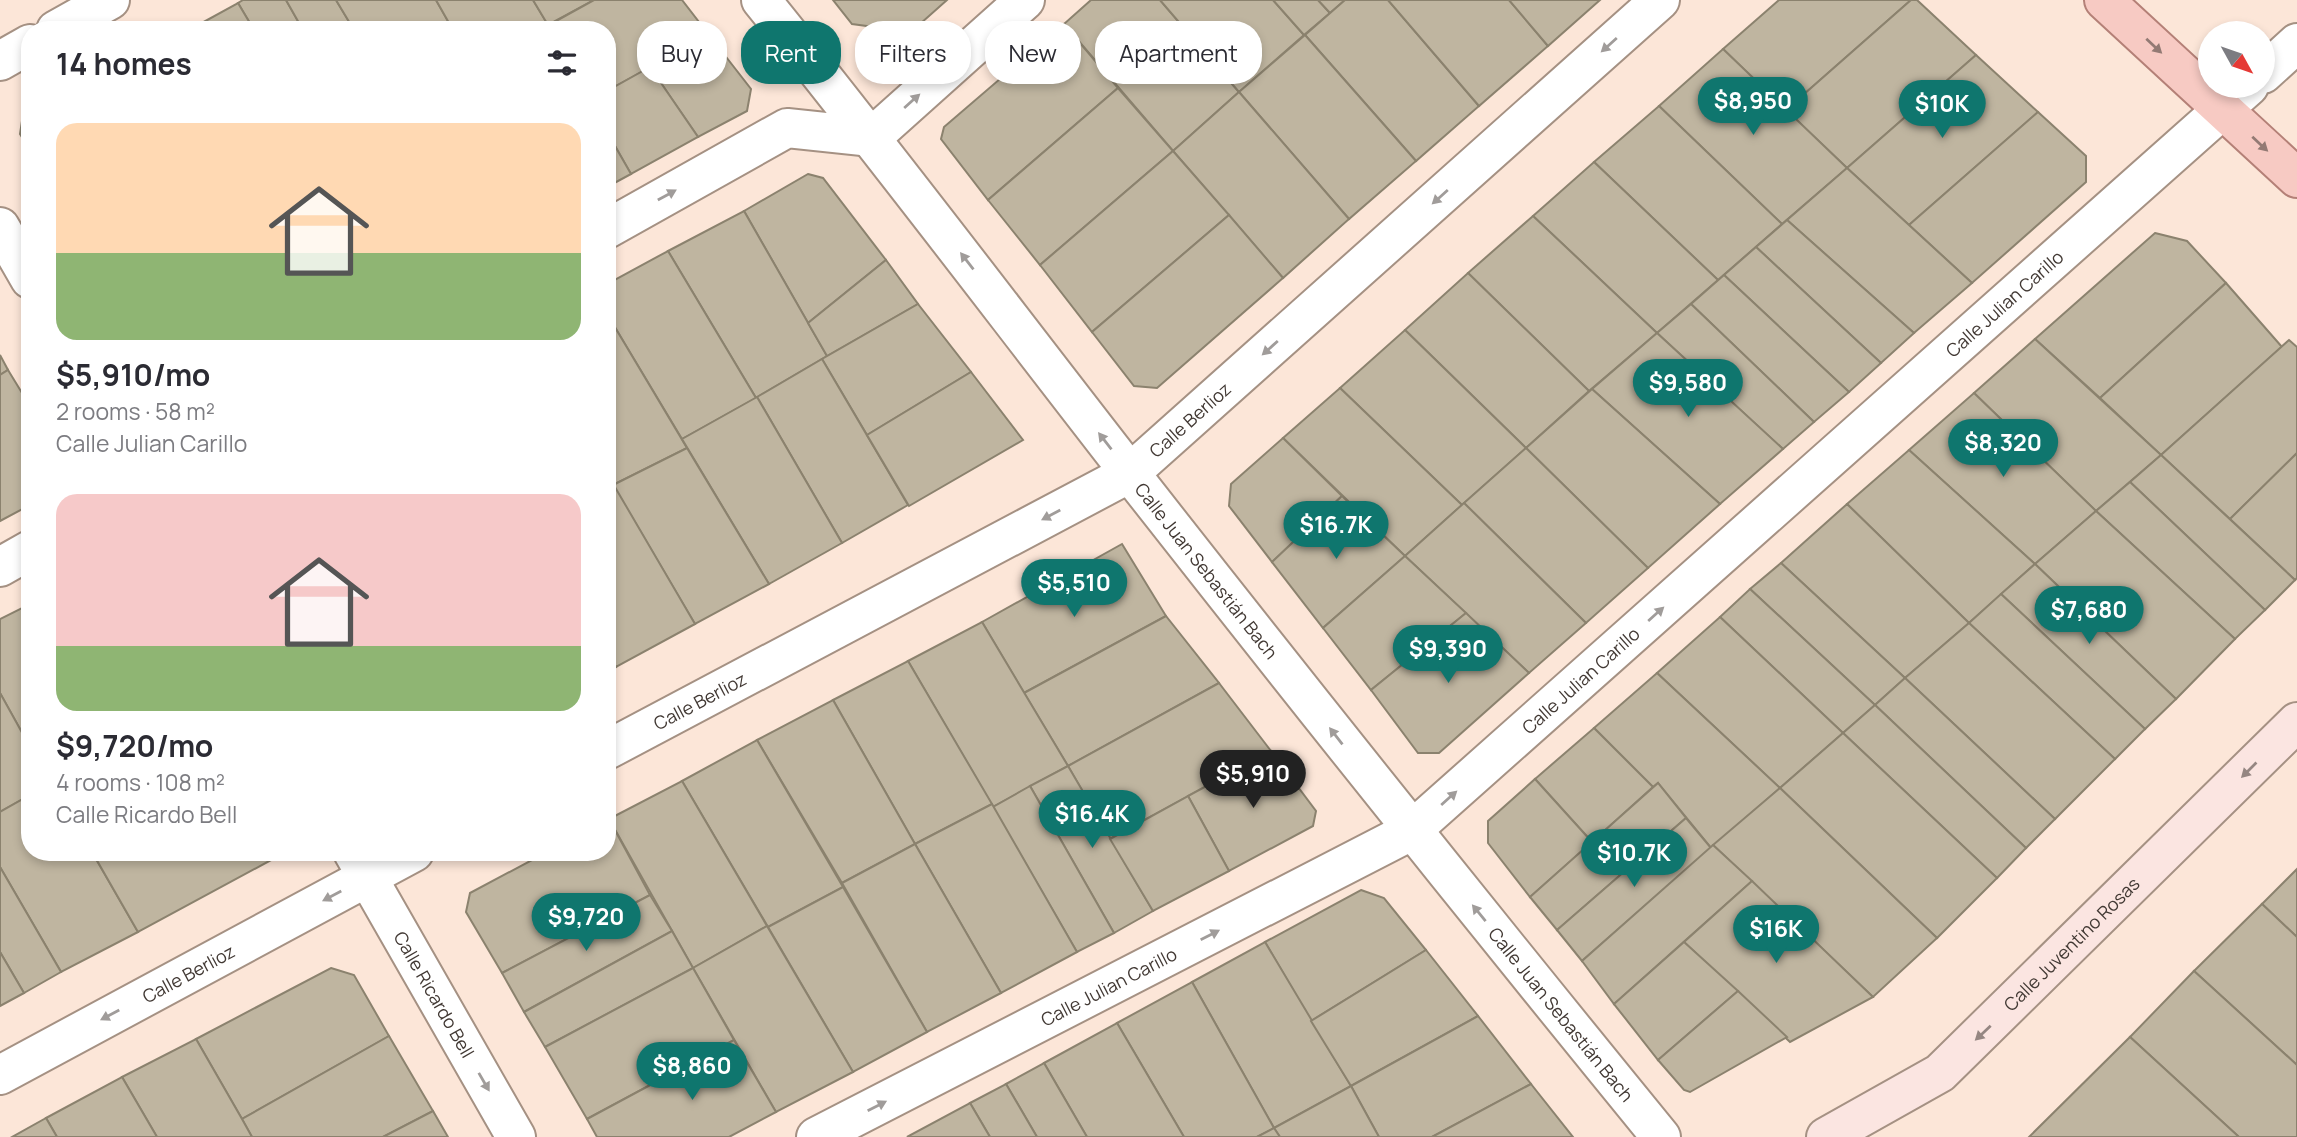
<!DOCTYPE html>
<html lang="en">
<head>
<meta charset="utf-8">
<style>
  body { margin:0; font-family:Manrope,sans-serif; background:#f7f7f7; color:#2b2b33; height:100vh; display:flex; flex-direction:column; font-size:26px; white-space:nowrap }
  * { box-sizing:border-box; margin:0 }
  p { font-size:23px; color:#7c7c81 }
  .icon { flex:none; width:38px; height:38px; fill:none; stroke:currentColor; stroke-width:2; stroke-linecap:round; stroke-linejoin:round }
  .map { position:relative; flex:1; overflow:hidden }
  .panel { position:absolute; left:21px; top:21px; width:595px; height:840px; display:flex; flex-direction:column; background:#fff; border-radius:28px; box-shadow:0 4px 10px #0003 }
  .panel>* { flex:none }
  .banner { position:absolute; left:637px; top:21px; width:665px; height:63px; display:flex; gap:14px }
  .needle { width:46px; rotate:130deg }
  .tools { position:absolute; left:2198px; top:21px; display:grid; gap:14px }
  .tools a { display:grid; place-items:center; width:77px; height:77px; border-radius:50%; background:#fff; box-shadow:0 4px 10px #0003; font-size:35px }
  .price { position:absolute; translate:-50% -60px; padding:0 16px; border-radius:24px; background:#0f766e; color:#fff; font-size:23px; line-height:46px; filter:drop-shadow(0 2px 4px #0008) }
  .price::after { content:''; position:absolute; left:50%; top:42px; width:21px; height:16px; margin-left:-10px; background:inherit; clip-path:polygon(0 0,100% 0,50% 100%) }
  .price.selected { background:#222; color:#fff }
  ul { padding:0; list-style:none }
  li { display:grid; align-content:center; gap:14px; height:371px; padding:0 35px }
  li span { display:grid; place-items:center; height:217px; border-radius:21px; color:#555 }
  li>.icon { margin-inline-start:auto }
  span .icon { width:126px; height:126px; fill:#fffc; stroke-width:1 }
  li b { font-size:30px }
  h2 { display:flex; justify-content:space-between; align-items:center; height:84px; padding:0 35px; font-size:30px }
  .tag { padding:0 24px; border-radius:28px; background:#fff; box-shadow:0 4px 10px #0003; font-size:24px; line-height:63px }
  .tag.selected { background:#0f766e; color:#fff }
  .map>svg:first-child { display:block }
</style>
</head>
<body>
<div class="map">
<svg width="2297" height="1137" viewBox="0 0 2297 1137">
  <rect width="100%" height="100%" fill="#fce6d8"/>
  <!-- building -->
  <g fill="#bfb5a0" stroke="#8b826e" stroke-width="2">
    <polygon points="243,0 286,0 303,30 254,30 238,3"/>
    <polygon points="286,0 336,0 354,30 303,30"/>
    <polygon points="336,0 436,0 453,30 354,30"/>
    <polygon points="436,0 533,0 548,25 540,30 453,30"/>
    <polygon points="533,0 594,0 548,25"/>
    <polygon points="594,0 682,0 709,35 607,91 607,30 549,30 547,26"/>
    <polygon points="833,0 947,0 911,32 852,24"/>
    <polygon points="1091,0 1160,0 1239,92 1173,151 1064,24"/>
    <polygon points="1160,0 1273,0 1304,35 1239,92"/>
    <polygon points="1273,0 1318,0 1330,13 1304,35"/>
    <polygon points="1318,0 1345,0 1330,13"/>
    <polygon points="1345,0 1388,0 1479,106 1416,161 1305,35"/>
    <polygon points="1388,0 1509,0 1548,46 1479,106"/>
    <polygon points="1509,0 1600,0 1548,46"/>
    <polygon points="1779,0 1911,0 1786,110 1723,49"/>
    <polygon points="1911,0 1917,0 1976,55 1847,168 1786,110"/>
    <polygon points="238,3 254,30 189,30"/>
    <polygon points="1064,24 1118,88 988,200 941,139 944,127"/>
    <polygon points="709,35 751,89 747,111 698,137 650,67"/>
    <polygon points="1305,35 1416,161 1349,219 1239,92"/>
    <polygon points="1723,49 1847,168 1782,224 1659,106"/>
    <polygon points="1976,55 2038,112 1909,225 1847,168"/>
    <polygon points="650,67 698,137 631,174 607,132 607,91"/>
    <polygon points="1118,88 1173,151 1040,265 988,200"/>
    <polygon points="1239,92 1349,219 1283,278 1173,151"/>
    <polygon points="1659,106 1782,224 1718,280 1594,162"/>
    <polygon points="2038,112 2086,156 2086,182 1972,283 1909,225"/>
    <polygon points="30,117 30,150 20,134 22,121"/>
    <polygon points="607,132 631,174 607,187"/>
    <polygon points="1173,151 1229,215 1092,332 1040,265"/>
    <polygon points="1594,162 1718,280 1657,333 1533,216"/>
    <polygon points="1847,168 1972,283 1914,333 1787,220"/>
    <polygon points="808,174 823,178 886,260 808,323 744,211"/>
    <polygon points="744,211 827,356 756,398 668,251"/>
    <polygon points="1229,215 1283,278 1157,388 1134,386 1092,332"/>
    <polygon points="1533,216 1657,333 1589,391 1468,273"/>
    <polygon points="1787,220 1914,333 1881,363 1756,247"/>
    <polygon points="2155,233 2187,241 2226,283 2100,398 2035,339"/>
    <polygon points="1756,247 1881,363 1849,392 1724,275"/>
    <polygon points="668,251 756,398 682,439 607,314 607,284"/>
    <polygon points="886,260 918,304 827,356 808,323"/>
    <polygon points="1468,273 1589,391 1526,448 1405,330"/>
    <polygon points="1724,275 1849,392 1814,422 1691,304"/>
    <polygon points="2226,283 2282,347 2161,455 2100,398"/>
    <polygon points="918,304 971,372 867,435 822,359"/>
    <polygon points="1691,304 1814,422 1783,449 1657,333"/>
    <polygon points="607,314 687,448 613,485 607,475"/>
    <polygon points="1405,330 1526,448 1462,505 1340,388"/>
    <polygon points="1657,333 1783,449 1720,504 1592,389"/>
    <polygon points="2035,339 2161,455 2096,511 1974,393"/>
    <polygon points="2289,340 2297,347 2297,453 2230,519 2161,455"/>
    <polygon points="0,355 8,370 0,375"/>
    <polygon points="822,359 908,505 842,543 757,397"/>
    <polygon points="8,370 30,406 30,505 0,521 0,375"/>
    <polygon points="971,372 1023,440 909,506 867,435"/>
    <polygon points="1340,388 1462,505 1405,556 1283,438"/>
    <polygon points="1592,389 1720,504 1648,568 1526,448"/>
    <polygon points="1974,393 2096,511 2035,564 1909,450"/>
    <polygon points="757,397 842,543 769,584 682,439"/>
    <polygon points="1283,438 1342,496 1272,562 1229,506 1231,484"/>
    <polygon points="687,448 769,584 695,624 613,485"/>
    <polygon points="1526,448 1648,568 1586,623 1464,503"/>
    <polygon points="1909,450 2035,564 1969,623 1847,504"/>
    <polygon points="2297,453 2297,578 2295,580 2230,519"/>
    <polygon points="2161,455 2295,580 2265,610 2130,482"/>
    <polygon points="612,482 695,624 616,667 607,651 607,484"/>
    <polygon points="2130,482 2265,610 2235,639 2096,511"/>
    <polygon points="1342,496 1405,556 1323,628 1272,562"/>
    <polygon points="1464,503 1586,623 1529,673 1405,556"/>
    <polygon points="1847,504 1969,623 1905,678 1781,563"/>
    <polygon points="2096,511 2235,639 2176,699 2035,564"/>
    <polygon points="1122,544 1166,616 1024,693 982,622"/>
    <polygon points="1405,556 1466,613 1371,690 1323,628"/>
    <polygon points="1781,563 1905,678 1875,705 1750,589"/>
    <polygon points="2035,564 2176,699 2145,729 2001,594"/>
    <polygon points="1750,589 1875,705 1843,733 1720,617"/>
    <polygon points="2001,594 2145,729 2115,759 1969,623"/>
    <polygon points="30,604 30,747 0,693 0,619"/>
    <polygon points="1466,613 1529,673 1439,753 1418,753 1371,690"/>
    <polygon points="1166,616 1219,683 1068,766 1024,693"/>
    <polygon points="1720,617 1843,733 1780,788 1657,673"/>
    <polygon points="982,622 1068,766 993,807 908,661"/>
    <polygon points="1969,623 2115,759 2055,819 1905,678"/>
    <polygon points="607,651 616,667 607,672"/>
    <polygon points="908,661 992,804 915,844 833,700"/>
    <polygon points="1657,673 1780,788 1711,848 1658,783 1653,787 1594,728"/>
    <polygon points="1905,678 2055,819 2026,848 1875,705"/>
    <polygon points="1219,683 1271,751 1110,839 1068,766"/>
    <polygon points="0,693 30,747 30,795 0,812"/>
    <polygon points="833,700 915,844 842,883 757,740"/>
    <polygon points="1875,705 2026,848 1997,878 1843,733"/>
    <polygon points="1594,728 1653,787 1592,842 1535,779"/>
    <polygon points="1843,733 1997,878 1937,938 1780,788"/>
    <polygon points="757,740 843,887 768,927 682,781"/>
    <polygon points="1271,751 1316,811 1313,826 1229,871 1188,796"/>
    <polygon points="1068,766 1153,911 1114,933 1030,786"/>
    <polygon points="1535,779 1592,842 1530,897 1488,843 1488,821"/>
    <polygon points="682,781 767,926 693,968 609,819"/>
    <polygon points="1658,783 1686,818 1557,930 1530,897"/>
    <polygon points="1030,786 1114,933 1077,952 993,807"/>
    <polygon points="1780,788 1937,938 1873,997 1713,845"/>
    <polygon points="30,795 30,852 92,852 138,932 61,972 0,867 0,812"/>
    <polygon points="1188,796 1229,871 1153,911 1110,839"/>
    <polygon points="992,804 1077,952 1001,993 915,844"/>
    <polygon points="1686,818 1711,848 1582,961 1557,930"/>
    <polygon points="609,819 650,895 502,973 466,912 470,893 547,852 607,852"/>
    <polygon points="915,844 1001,993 927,1032 842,883"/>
    <polygon points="1713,845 1752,881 1614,1004 1582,961"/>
    <polygon points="103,852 275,852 273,859 138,932 95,857"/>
    <polygon points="0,867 61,972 24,993 0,952"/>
    <polygon points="2297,869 2297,937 2262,904"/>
    <polygon points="1752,881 1873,997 1790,1042 1684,942"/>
    <polygon points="843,887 927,1032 853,1072 768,927"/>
    <polygon points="1361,890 1384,898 1426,950 1311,1021 1265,942"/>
    <polygon points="650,895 672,931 524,1012 502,973"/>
    <polygon points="2262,904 2297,937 2297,1065 2194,971"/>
    <polygon points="767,926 853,1072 776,1112 693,968"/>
    <polygon points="672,931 693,968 545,1047 524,1012"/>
    <polygon points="1265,942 1351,1086 1274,1128 1192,982"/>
    <polygon points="1684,942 1738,991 1658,1060 1614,1004"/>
    <polygon points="1426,950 1478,1016 1351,1086 1311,1021"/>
    <polygon points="0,952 24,993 0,1006"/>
    <polygon points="331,968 354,975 389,1036 242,1119 196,1039"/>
    <polygon points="693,968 734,1040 587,1119 545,1047"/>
    <polygon points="2194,971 2297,1065 2297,1137 2239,1137 2130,1037"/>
    <polygon points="1192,982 1274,1128 1257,1137 1184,1137 1117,1023"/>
    <polygon points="1738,991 1787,1037 1690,1092 1684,1090 1658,1060"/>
    <polygon points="1478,1016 1531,1084 1432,1137 1379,1137 1351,1086"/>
    <polygon points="1117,1023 1184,1137 1087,1137 1044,1063"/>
    <polygon points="389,1036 433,1111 383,1137 252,1137 242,1119"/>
    <polygon points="2130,1037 2239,1137 2029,1137"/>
    <polygon points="196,1039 242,1119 252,1137 157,1137 122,1077"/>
    <polygon points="734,1040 776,1112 729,1137 597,1137 587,1119"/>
    <polygon points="1044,1063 1087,1137 1037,1137 1006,1084"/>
    <polygon points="122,1077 157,1137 57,1137 46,1118"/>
    <polygon points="1006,1084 1037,1137 990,1137 970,1103"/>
    <polygon points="1531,1084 1573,1137 1432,1137"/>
    <polygon points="1351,1086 1379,1137 1280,1137 1274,1128"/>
    <polygon points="970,1103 990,1137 907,1137"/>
    <polygon points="433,1111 448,1137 383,1137"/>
    <polygon points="46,1118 57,1137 12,1137"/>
    <polygon points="1274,1128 1280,1137 1257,1137"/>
  </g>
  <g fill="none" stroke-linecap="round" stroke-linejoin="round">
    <defs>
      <g id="street">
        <path id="s1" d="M761,0C888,157 1009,318 1133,477C1307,699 1483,919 1661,1137"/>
        <polyline points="56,30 110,0"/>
        <polyline points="0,61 30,44"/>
        <polyline points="2263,74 2297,43"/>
        <polyline points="0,227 30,279"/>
        <polyline points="607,229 787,128 872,137 1025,0"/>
        <polyline points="0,567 30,550"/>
        <path id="s2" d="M607,750L1130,473L1660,0"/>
        <path id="s3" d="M353,852L516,1137"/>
        <path id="s4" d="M0,1075L414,852"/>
        <path id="s5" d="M816,1137L1411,831L2249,86"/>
      </g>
      <g id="secondary">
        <path id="s6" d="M1826,1137L1940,1073L2297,722"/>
      </g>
      <polyline id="primary" points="2104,0 2297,178"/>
    </defs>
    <!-- street casing -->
    <use href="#street" stroke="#a59183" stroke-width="42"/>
    <!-- secondary casing -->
    <use href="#secondary" stroke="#a59183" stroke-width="42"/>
    <!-- primary casing -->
    <use href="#primary" stroke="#b48077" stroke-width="42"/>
    <!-- street -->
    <use href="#street" stroke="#fff" stroke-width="38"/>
    <!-- secondary -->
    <use href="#secondary" stroke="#fbe5e1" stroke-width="38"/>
    <!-- primary -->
    <use href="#primary" stroke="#f7cac3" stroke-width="38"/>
  </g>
  <!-- one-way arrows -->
  <defs><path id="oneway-solid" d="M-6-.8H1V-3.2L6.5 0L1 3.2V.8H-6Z" transform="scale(1.75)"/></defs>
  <g fill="#a09c9a">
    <use href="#oneway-solid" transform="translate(1609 45) rotate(138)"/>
    <use href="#oneway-solid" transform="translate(912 101) rotate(-42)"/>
    <use href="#oneway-solid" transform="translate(667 195) rotate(-29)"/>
    <use href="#oneway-solid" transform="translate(1440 197) rotate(138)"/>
    <use href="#oneway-solid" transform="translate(967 261) rotate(-128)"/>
    <use href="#oneway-solid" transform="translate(1270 348) rotate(138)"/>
    <use href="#oneway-solid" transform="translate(1105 441) rotate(-128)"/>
    <use href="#oneway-solid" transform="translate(1051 515) rotate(152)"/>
    <use href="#oneway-solid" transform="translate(1656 614) rotate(-42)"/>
    <use href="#oneway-solid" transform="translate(1336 736) rotate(-128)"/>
    <use href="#oneway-solid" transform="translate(1449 798) rotate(-42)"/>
    <use href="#oneway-solid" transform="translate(332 896) rotate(152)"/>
    <use href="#oneway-solid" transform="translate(1479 913) rotate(-129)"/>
    <use href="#oneway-solid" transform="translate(1210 935) rotate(-27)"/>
    <use href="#oneway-solid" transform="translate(110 1015) rotate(152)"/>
    <use href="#oneway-solid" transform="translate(484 1082) rotate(60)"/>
    <use href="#oneway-solid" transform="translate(877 1106) rotate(-27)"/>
  </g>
  <g fill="#937a74">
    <use href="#oneway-solid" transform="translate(2154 46) rotate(43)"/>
    <use href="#oneway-solid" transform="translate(2260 144) rotate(43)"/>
  </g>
  <g fill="#958682">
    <use href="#oneway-solid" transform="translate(2249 770) rotate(135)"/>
    <use href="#oneway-solid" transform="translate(1983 1033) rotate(137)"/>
  </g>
  <g text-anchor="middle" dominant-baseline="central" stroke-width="6" stroke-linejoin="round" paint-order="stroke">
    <!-- street labels -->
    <g font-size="18" fill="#423934" stroke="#fce6d8">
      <text stroke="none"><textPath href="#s5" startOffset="1463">Calle Julian Carillo</textPath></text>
      <text stroke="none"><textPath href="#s2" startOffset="672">Calle Berlioz</textPath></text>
      <text stroke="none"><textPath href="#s1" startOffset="724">Calle Juan Sebastián Bach</textPath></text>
      <text stroke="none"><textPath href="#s5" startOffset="896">Calle Julian Carillo</textPath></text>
      <text stroke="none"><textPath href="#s2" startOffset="105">Calle Berlioz</textPath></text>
      <text stroke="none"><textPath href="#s6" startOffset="315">Calle Juventino Rosas</textPath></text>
      <text stroke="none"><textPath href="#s4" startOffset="214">Calle Berlioz</textPath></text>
      <text stroke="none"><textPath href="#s5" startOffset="329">Calle Julian Carillo</textPath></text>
      <text stroke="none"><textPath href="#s3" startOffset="164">Calle Ricardo Bell</textPath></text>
      <text stroke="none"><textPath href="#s1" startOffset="1292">Calle Juan Sebastián Bach</textPath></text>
    </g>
  </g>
</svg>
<div class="tools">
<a><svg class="needle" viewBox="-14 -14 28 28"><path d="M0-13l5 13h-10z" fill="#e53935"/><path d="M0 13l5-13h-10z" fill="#7c7c81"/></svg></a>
</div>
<b class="price" style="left:1753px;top:137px">$8,950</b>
<b class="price" style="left:1942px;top:140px">$10K</b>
<b class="price" style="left:1688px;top:419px">$9,580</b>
<b class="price" style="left:2003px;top:479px">$8,320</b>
<b class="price" style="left:1336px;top:561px">$16.7K</b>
<b class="price" style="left:1074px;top:619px">$5,510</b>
<b class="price" style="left:2089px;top:646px">$7,680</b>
<b class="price" style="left:1448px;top:685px">$9,390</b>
<b class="price selected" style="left:1253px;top:810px">$5,910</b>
<b class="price" style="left:1092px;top:850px">$16.4K</b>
<b class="price" style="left:1634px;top:889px">$10.7K</b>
<b class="price" style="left:586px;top:953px">$9,720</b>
<b class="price" style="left:1776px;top:965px">$16K</b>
<b class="price" style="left:692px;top:1102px">$8,860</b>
<div class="banner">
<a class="tag">Buy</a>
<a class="tag selected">Rent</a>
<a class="tag">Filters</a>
<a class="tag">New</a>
<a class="tag">Apartment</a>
</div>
<section class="panel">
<h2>14 homes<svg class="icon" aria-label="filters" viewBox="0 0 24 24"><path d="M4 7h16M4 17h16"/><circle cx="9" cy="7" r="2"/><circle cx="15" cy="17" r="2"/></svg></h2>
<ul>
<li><span style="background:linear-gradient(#ffd9b3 60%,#8fb573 0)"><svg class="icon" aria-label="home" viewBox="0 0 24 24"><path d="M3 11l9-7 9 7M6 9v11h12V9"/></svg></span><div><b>$5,910/mo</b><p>2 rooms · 58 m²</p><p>Calle Julian Carillo</p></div></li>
<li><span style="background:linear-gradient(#f6c9c9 70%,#8fb573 0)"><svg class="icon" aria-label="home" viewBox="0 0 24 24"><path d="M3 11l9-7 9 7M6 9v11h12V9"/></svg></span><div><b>$9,720/mo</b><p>4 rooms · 108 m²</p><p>Calle Ricardo Bell</p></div></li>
</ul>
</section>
</div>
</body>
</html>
